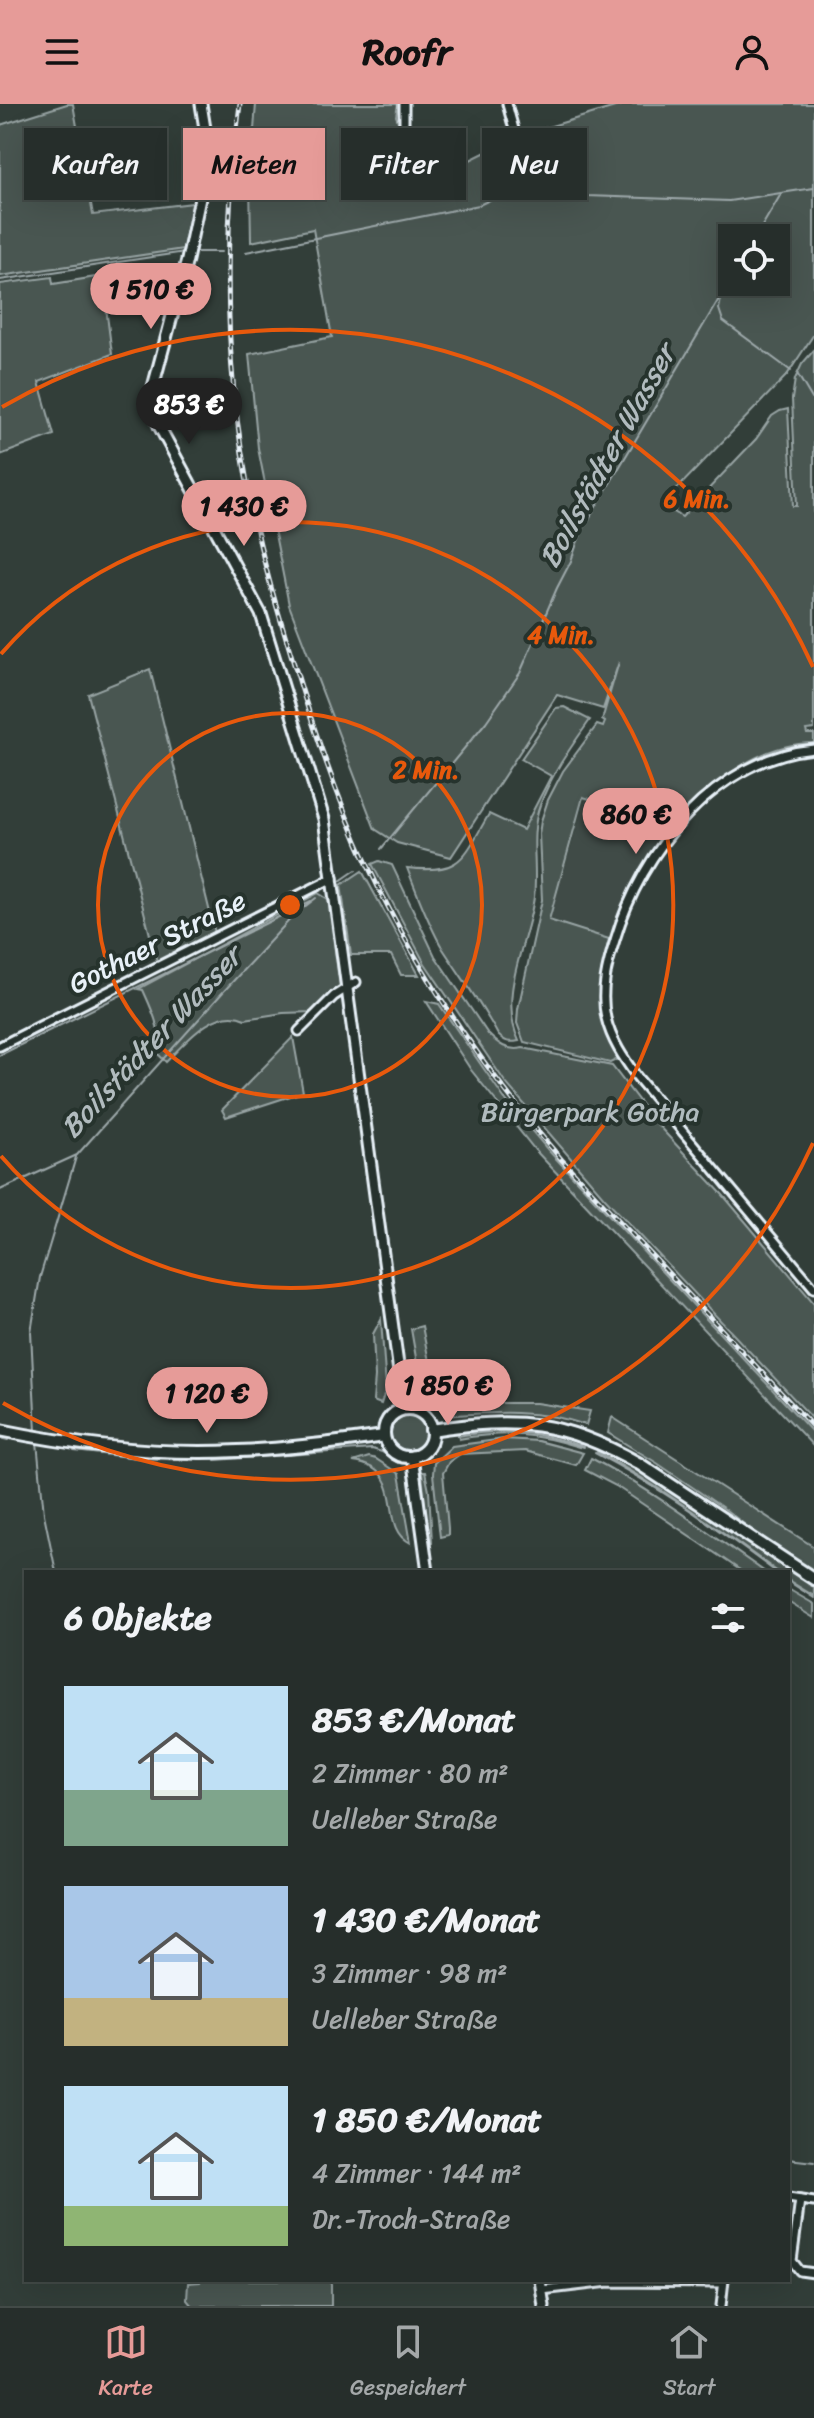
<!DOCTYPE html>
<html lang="de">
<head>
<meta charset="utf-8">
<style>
  body { margin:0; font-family:Sriracha,sans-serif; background:#323a37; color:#f1f3f6; height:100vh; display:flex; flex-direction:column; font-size:30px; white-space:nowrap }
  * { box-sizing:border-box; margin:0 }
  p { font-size:26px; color:#a4a8a9 }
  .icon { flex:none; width:44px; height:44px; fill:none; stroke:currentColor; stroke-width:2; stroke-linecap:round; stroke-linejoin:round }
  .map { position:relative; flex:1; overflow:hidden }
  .details { position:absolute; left:24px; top:1466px; width:766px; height:712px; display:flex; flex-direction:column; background:#262e2b; border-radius:0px; box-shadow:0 8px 32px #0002,0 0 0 2px #424a47 }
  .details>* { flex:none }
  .banner { position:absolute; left:24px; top:24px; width:766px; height:72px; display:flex; gap:16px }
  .fabs { position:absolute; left:718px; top:120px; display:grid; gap:16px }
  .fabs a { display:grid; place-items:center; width:72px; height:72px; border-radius:0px; background:#262e2b; box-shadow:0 8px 32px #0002,0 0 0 2px #424a47; font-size:40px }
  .price { position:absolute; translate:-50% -68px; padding:0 18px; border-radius:28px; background:#e69b98; color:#111; font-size:26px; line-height:52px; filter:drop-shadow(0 2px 4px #0008) }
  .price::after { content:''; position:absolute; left:50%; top:48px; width:24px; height:18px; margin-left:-12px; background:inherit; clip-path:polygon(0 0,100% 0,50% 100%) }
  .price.current { background:#222; color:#fff }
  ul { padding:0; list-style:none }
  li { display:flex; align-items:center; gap:24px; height:200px; padding:0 40px }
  li span { display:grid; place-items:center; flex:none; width:224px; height:160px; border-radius:0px; color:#555 }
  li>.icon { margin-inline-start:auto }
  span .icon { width:96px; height:96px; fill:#fffc; stroke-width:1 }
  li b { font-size:34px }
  h2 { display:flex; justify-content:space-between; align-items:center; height:96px; padding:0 40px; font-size:34px }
  .pill { padding:0 28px; border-radius:0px; background:#262e2b; box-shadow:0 8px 32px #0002,0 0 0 2px #424a47; font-size:28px; line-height:72px }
  .pill.current { background:#e69b98; color:#111 }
  header { display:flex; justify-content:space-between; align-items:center; height:104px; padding:0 40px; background:#e69b98; color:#111; font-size:36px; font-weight:800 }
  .tabs { display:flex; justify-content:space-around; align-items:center; height:112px; border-top:2px solid #424a47; background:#262e2b; font-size:22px; color:#a4a8a9 }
  .tabs a { display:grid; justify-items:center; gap:4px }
  .tabs .current { color:#e69b98 }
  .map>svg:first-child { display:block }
</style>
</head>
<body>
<header><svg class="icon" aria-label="menu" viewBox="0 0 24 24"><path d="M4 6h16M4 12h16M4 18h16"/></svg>Roofr<svg class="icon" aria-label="person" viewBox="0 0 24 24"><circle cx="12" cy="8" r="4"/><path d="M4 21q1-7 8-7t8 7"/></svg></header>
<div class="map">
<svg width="814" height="2202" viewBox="0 0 814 2202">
  <rect width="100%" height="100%" fill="#323e39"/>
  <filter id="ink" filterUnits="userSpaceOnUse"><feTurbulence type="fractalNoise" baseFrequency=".0125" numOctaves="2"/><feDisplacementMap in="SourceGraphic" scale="16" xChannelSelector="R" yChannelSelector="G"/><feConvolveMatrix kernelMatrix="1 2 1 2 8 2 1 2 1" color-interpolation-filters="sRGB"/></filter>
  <g filter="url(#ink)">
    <!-- built -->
    <polygon fill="#3f4b46" points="585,694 672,719 643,761 622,802 610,834 550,815"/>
    <!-- green -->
    <g fill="#495651" stroke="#98a4a4" stroke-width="2" fill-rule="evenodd">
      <polygon points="67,0 73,0 93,111 193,99 183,145 0,172 0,21"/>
      <path d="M256,0H398L396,12L419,75L468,57L518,32L625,0H814V230L787,271L671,391L678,401L674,408L682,413L756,335L772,312L780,307L788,305L793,402H797L792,295L795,275L802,260L814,246V625L806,626L807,630H814V639C757,639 712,680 675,719L583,693L549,816L609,835C596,886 593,906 618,955L610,959L524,938L517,919L518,905L542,796L539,730L541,717L548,696L563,667L597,621L603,623L605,618L602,616L619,558L603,605L557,591L451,753L397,739L375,725L289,501L258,344L249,250L332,233L313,125L251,138L250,77ZM732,134H776V178H732Z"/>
      <polygon points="102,172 112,250 39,278 54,331 0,351 0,180 52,173 53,180"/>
      <polygon points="150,565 215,829 157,858 88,590"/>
      <path d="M564,603L590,616C571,643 552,669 540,701C529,731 538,762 534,793C528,840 497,890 519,937C509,939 505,938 498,931C482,901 462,874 443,845C429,822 417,789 407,764C463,770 463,754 489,710L523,726L551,672L521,655L556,604Z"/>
      <path d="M379,757L392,761L435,852L488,930C498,940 508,948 523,944L612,962L655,1018L723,1091L814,1199V1316L604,1093L505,978L424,858L372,760Z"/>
      <polygon points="362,767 419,871 401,871 391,851 351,851 341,781"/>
      <path d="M318,789L328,795L340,883L312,908L283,909L245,915C215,901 184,940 166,958L158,950C162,926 153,908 143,886L138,885Z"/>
      <polygon points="426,897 439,900 504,994 548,1046 814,1330 814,1343 535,1046 471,966"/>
      <polygon points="293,933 303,988 226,1013 222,1006"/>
      <polygon points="381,1215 386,1285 381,1300 373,1297 375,1273 373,1230"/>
      <path d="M422,1222L433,1278L438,1288L448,1294L463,1299H536L590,1307L586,1321C539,1305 494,1308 445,1312C441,1299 425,1297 421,1283L411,1225Z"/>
      <circle cx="408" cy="1329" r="17"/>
      <polygon points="612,1313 814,1443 814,1468 763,1435 726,1406 657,1359 608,1329"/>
      <path d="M497,1324C527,1325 552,1329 580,1337L579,1343C534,1329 506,1327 459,1335L458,1329Z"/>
      <polygon points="504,1335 538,1337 583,1349 576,1361 525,1347 460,1350 449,1358 443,1369 448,1424 448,1431 440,1433 433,1370 434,1359 452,1342"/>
      <path d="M598,1346L629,1359L814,1483V1492L788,1476V1468H778C719,1425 661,1383 597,1348Z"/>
      <path d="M369,1353L376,1355L399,1370L411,1439C377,1423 410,1365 353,1358Z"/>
      <path d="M591,1354C652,1386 708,1428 765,1468H743L616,1382L585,1366Z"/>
      <polygon points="422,1368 425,1368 429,1387 432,1438 428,1439"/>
      <polygon points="788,1485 814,1500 814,1514 788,1498"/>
      <polygon points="201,2176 331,2176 331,2202 192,2202 187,2196 188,2179 200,2178"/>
    </g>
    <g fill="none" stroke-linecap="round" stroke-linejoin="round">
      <!-- stream -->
      <g stroke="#9ea9ab" stroke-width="2">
        <polyline points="755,134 781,90"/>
        <polyline points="191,148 221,148"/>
        <polyline points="246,148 479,101 511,86 587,92 729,97 814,84"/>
        <polyline points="0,176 185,148"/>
        <polyline points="721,195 719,205 723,217 791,267"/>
        <polyline points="798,271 814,298"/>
        <polyline points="381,745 486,618 520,569 557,484 571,457 581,428 732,173"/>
        <polyline points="340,777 356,766"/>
        <polyline points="0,951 311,797"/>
        <polyline points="0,1086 77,1051 224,887 294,811 316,794"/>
        <polyline points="36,1328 31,1228 40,1173 76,1053"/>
        <path d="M457,1332C505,1324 537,1327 583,1343"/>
        <polyline points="0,1334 8,1336"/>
        <polyline points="37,1338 44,1410 56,1468"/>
        <polyline points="74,1347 138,1354 194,1356"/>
        <path d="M595,1349C659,1382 718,1425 776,1468"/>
        <polyline points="215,1356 372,1345 382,1348 398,1359"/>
        <polyline points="424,1356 437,1341"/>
        <polyline points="788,1477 814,1494"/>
        <polyline points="788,2055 814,2058"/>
      </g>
      <defs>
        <g id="minor">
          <polyline points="404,0 404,20 422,71"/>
          <polyline points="507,0 515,29"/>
          <path d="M814,645C716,654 641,747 615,836C607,861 600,888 606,914C611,936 624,955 637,973L814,1184"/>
          <polyline points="299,927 334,892 356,878"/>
          <polyline points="0,942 333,774"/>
          <polyline points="788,2094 814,2098"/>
          <polyline points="800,2096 792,2157 800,2167 814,2169"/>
          <polyline points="542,2186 609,2178 723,2179"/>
          <polyline points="721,2202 724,2176"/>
        </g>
        <g id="tertiary">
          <polyline points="201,0 207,37 204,75 187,156 153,283 153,302 159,322 261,510 324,715 404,1305"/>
          <polyline points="412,1352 428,1468"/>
          <polyline points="540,2176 544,2202"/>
        </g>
        <g id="secondary">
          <circle cx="408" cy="1329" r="24"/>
          <path d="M0,1326C78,1342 158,1351 238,1347C287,1345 335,1339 384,1332"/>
          <path d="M431,1326C516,1313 562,1316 638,1359L814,1475"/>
        </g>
      </defs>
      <!-- minor casing -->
      <use href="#minor" stroke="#e8f1f8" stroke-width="13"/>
      <!-- tertiary casing -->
      <use href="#tertiary" stroke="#e8f1f8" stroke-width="15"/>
      <!-- secondary casing -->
      <use href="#secondary" stroke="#e8f1f8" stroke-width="16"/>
      <!-- minor -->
      <use href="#minor" stroke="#26332d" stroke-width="7"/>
      <!-- tertiary -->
      <use href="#tertiary" stroke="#26332d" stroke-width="9"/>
      <!-- secondary -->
      <use href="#secondary" stroke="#26332d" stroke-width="10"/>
      <defs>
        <path id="rail" d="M240,0C222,133 224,271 252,403C262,456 278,508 294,560C315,630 339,699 369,764C419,871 485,967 562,1056L814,1324"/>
      </defs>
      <!-- rail casing -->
      <use href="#rail" stroke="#e8f1f8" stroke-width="5"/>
      <!-- rail -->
      <use href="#rail" stroke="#26332d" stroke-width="2" stroke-dasharray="6" stroke-linecap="butt"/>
    </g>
  </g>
  <!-- distance rings -->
  <g fill="none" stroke="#e8590c" stroke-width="4">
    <circle cx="290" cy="801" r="192"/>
    <path d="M1 550A383 383 0 1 1 1 1052"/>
    <path d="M813 1039A575 575 0 0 1 3 1299M2 303A575 575 0 0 1 813 563"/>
  </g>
  <g text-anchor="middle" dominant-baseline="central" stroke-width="8" stroke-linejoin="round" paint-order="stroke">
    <!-- street labels -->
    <g font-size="28" fill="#e8f1f8" stroke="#26332d">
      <text transform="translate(157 838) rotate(-27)">Gothaer Straße</text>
    </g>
    <!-- park labels -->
    <g font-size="28" fill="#b0bbbe" stroke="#26332d">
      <text x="590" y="1007">Bürgerpark Gotha</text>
    </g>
    <!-- water labels -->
    <g font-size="30" font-style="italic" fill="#b1bbbe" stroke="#26332d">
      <text transform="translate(607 352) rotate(-61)">Boilstädter Wasser</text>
      <text transform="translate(151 938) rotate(-47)">Boilstädter Wasser</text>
    </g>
  </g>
  <circle cx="290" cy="801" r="12" fill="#e8590c" stroke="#26332d" stroke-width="4"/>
  <g font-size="24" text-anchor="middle" font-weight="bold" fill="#e8590c" stroke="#26332d" stroke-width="8" stroke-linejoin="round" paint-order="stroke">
    <text x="697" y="403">6 Min.</text>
    <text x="561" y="539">4 Min.</text>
    <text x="426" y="674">2 Min.</text>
  </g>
</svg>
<div class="fabs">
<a><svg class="icon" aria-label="locate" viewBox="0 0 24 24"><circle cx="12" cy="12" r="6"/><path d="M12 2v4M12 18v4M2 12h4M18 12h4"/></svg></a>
</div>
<b class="price" style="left:151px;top:227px">1 510 €</b>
<b class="price current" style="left:189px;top:342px">853 €</b>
<b class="price" style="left:244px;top:444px">1 430 €</b>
<b class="price" style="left:636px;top:752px">860 €</b>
<b class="price" style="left:448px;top:1323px">1 850 €</b>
<b class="price" style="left:207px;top:1331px">1 120 €</b>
<div class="banner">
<a class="pill">Kaufen</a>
<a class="pill current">Mieten</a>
<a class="pill">Filter</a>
<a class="pill">Neu</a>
</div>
<section class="details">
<h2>6 Objekte<svg class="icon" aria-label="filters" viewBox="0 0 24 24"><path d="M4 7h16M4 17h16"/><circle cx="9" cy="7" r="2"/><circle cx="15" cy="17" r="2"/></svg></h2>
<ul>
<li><span style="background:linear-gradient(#bfe0f5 65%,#7fa58c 0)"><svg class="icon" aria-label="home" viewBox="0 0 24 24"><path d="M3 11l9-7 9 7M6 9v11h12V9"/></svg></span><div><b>853 €/Monat</b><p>2 Zimmer · 80 m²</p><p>Uelleber Straße</p></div></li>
<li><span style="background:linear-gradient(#a9c7e8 70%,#c2b280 0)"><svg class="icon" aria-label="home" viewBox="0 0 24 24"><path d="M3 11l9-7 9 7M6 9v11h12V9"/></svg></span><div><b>1 430 €/Monat</b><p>3 Zimmer · 98 m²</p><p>Uelleber Straße</p></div></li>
<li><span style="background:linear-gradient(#bfe0f5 75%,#8fb573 0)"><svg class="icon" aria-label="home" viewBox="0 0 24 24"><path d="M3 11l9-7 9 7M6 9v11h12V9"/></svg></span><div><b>1 850 €/Monat</b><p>4 Zimmer · 144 m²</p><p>Dr.-Troch-Straße</p></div></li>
</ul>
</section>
</div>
<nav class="tabs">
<a class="current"><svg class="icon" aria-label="map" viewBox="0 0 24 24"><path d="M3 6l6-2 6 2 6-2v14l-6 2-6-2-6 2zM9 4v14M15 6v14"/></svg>Karte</a>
<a><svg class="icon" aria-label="saved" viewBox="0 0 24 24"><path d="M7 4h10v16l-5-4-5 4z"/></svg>Gespeichert</a>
<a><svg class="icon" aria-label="home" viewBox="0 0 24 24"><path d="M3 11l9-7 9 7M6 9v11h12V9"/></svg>Start</a>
</nav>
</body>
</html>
